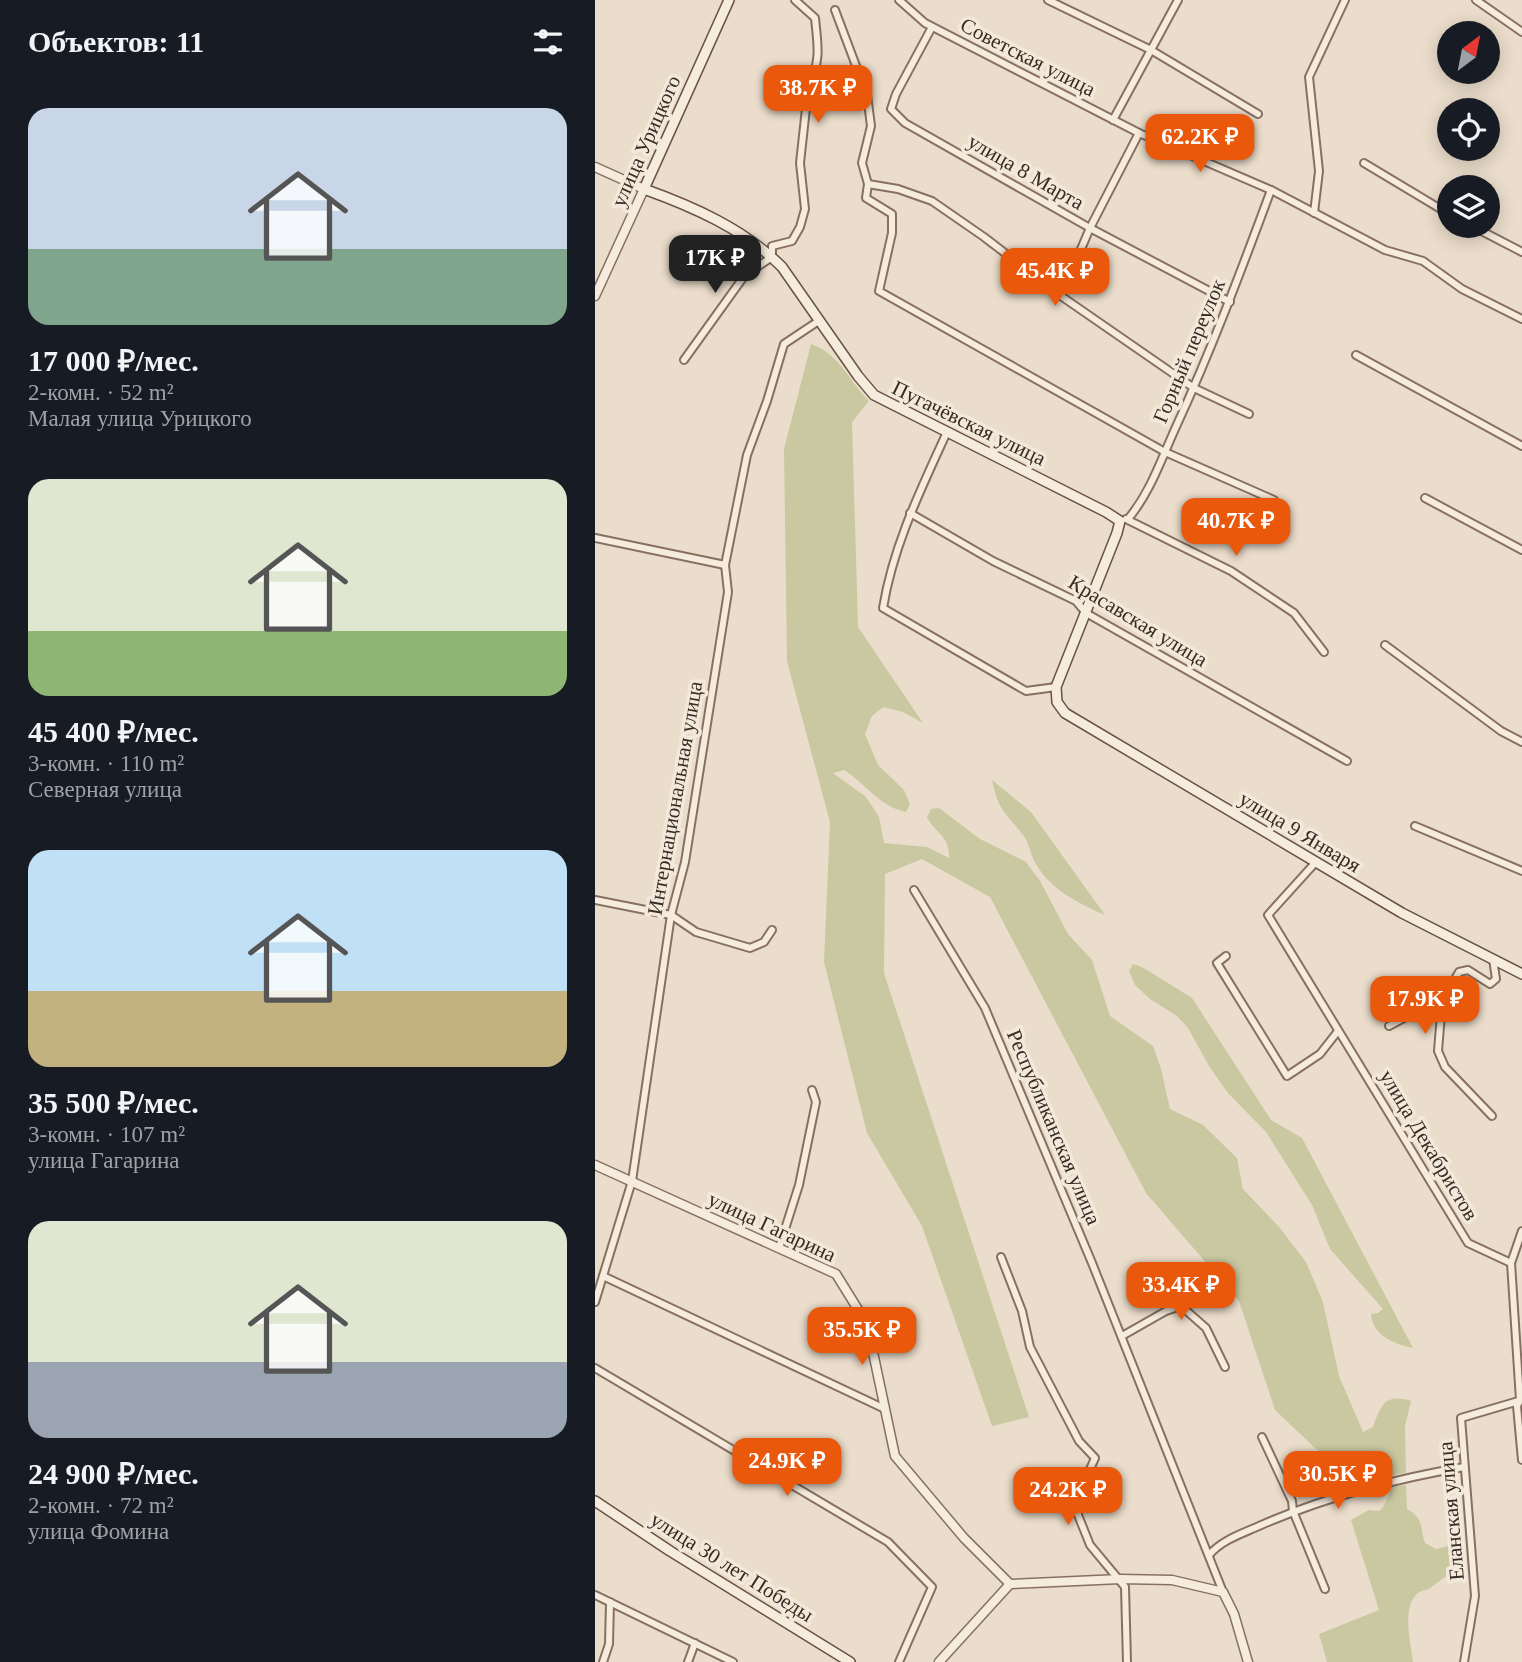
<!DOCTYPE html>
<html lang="ru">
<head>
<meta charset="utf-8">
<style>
  body { margin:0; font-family:Georgia,serif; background:#20242c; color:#f1f3f6; height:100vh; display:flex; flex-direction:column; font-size:26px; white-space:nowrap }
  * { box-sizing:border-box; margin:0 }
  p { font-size:23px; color:#9ea1a6 }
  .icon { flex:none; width:38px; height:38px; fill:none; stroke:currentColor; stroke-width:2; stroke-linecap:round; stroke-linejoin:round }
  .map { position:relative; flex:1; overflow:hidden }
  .details { display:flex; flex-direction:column; background:#171b24; width:595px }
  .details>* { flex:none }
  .needle { width:46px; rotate:32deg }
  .fabs { position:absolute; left:842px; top:21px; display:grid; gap:14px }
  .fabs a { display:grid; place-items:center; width:63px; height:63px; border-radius:50%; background:#171b24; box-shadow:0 4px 18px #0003; font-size:35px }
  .price { position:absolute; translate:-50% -60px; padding:0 16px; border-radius:14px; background:#ea580c; color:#fff; font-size:23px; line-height:46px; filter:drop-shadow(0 2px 4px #0008) }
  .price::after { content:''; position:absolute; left:50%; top:42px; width:21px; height:16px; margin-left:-10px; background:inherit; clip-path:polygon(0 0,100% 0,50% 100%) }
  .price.on { background:#222; color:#fff }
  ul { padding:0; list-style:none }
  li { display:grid; align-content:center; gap:14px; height:371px; padding:0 28px }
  li span { display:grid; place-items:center; height:217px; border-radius:21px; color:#555 }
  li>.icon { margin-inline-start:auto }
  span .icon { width:126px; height:126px; fill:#fffc; stroke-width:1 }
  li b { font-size:30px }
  h2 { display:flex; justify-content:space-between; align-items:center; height:84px; padding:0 28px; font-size:30px }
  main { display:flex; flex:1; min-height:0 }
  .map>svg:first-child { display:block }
</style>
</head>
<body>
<main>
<section class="details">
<h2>Объектов: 11<svg class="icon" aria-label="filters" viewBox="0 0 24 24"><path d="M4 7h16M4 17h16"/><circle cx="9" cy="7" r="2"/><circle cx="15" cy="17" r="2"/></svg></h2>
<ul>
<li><span style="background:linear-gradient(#c9d6e8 65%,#7fa58c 0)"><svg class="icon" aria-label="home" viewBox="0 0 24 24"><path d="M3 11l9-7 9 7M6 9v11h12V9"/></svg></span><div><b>17 000 ₽/мес.</b><p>2-комн. · 52 m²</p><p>Малая улица Урицкого</p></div></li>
<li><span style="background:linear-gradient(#dfe7d0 70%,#8fb573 0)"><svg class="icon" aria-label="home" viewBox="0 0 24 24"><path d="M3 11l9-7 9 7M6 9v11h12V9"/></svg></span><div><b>45 400 ₽/мес.</b><p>3-комн. · 110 m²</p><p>Северная улица</p></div></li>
<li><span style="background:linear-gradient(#bfe0f5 65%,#c2b280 0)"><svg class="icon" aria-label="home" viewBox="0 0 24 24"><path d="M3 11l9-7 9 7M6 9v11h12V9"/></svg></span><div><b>35 500 ₽/мес.</b><p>3-комн. · 107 m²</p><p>улица Гагарина</p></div></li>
<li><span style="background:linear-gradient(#dfe7d0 65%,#9aa5b1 0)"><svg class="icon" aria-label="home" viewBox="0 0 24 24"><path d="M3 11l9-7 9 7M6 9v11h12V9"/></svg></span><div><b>24 900 ₽/мес.</b><p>2-комн. · 72 m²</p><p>улица Фомина</p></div></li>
</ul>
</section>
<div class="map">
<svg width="927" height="1662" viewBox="0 0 927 1662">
  <rect width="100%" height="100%" fill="#ebddcb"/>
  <!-- green -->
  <g fill="#c9c8a0">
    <path d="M216,344C244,353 254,381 274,401L257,422L263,627L328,723L308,712L288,707L277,716L270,734L283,765L309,790L315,804L311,812C285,807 271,784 249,770L238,773L271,797L284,817L289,843L332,847L354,858C355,835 341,835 332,817L336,809L344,808L385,839L431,862L445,881L473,934L497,960L515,1016L558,1046L566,1069L575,1109L608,1125L642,1158L648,1189L684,1227L711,1262L728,1302L744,1376L768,1432L778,1427C786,1406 789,1393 816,1401L810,1426L811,1473L788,1477L747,1490L740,1467L680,1410L644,1301L551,1193L395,897L327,859L290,874L289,973L434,1417L397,1426L327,1226L272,1133L229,962L235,822L192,661L189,449Z"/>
    <path d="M397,780L436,812L510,915C483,903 456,890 441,864C435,855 435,844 428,835C410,811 404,813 397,780Z"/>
    <path d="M538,964L547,967L597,998L676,1120L707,1138L818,1348C799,1344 778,1336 776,1314L783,1313L788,1309L735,1249L717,1205L671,1132L632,1092L614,1066L593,1028L582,1016L555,999L540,985L534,971Z"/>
    <path d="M811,1485L812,1509C830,1520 824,1525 830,1543L841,1549L858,1545C867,1551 872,1559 870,1570C855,1571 849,1578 838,1586C834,1590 827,1590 823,1593C806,1607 816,1643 818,1662H732L724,1634L784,1610L756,1520L774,1510L784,1511L789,1506L797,1487Z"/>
  </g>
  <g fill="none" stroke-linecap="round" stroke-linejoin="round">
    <defs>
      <g id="minor">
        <polyline points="304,0 330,23 544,133 676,190 790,250 828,261 867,289 927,319"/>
        <polyline points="453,0 556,50 663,114"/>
        <polyline points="881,0 927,32"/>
        <polyline points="240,10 272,95 276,126 267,163 273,184 271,198 297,214 297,233 284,291 570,452 679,500"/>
        <polyline points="337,27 301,94 296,109 310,123 495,228 635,302"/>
        <polyline points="518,120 583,0"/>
        <polyline points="769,163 854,214"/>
        <polyline points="273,184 303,189 337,201 389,237 466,296 599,388 654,414"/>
        <polyline points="719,213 724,171 714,77 750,0"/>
        <polyline points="877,226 927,252"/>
        <polyline points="466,296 495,228 544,133"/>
        <polyline points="761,355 927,446"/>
        <path d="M89,360L150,275L177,257V246L197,241L205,227L210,209L205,163L214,81C227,63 222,40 220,18L200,0"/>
        <path d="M352,432C326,489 298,546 288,608L431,691L461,687"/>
        <polyline points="830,498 927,550"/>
        <polyline points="315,513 398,561 481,601 491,613 752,761"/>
        <polyline points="531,519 636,571 699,613 729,652"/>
        <path d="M533,519C555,493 566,460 580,429C616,351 646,271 676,190"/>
        <polyline points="0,538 130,565"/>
        <polyline points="790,645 906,731 927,742"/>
        <polyline points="820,826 927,871"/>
        <polyline points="720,863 673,915 873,1243 916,1263"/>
        <polyline points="319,890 390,1008 497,1263 628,1592"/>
        <polyline points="0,900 76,915 101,932 155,948 169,942 177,930"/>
        <polyline points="631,956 622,963 692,1076 725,1054 743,1031"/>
        <polyline points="794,1026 850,996"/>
        <polyline points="897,1116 850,1067 843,1051 846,1014 850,996 864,972 873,970 895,984 901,979 898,959"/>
        <polyline points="927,1231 916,1263 925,1400 922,1406 927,1460"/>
        <polyline points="184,1248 204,1185 221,1102 217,1090"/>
        <polyline points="406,1257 427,1311 435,1347 484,1441 500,1458 488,1485 483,1503 483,1515 495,1545 530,1587 532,1662"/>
        <polyline points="8,1276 290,1409"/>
        <polyline points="0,1302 37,1181 76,915 90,862 133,592 130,565 152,455 172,401 189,344 225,320"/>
        <polyline points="527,1336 571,1311 586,1306 611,1328 630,1367"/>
        <polyline points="0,1368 293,1542 337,1587 304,1662"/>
        <polyline points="667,1437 697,1501 698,1511 730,1589"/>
        <path d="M614,1555C627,1540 646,1534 664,1526C730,1497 799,1479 869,1467"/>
        <polyline points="0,1595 138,1662"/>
        <polyline points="8,1662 14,1644 15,1602"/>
        <polyline points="93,1662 100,1643"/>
        <polyline points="869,1662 880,1596 866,1418 927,1400"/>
      </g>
      <g id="tertiary">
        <polyline points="0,167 49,189 0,296"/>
        <polyline points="0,1165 241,1274 272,1324 300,1456 369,1538 415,1584 525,1579 577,1580 628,1592 639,1614 653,1662"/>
        <polyline points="344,1662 415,1584"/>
      </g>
      <g id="secondary">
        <path d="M134,0L49,189C99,207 149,229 187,267L263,376L279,395L511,512L525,521L522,533L461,687L462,702L470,713L807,913L927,974"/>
        <polyline points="0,1501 75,1551 255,1662"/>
      </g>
    </defs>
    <!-- minor casing -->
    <use href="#minor" stroke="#877061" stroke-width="10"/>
    <!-- tertiary casing -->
    <use href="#tertiary" stroke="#877061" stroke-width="11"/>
    <!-- secondary casing -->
    <use href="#secondary" stroke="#695144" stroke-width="12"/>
    <!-- minor -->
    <use href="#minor" stroke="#f6ecde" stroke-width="6"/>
    <!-- tertiary -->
    <use href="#tertiary" stroke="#f6ecde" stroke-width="8"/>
    <!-- secondary -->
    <use href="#secondary" stroke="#f6ecde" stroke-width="9"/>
  </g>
  <g text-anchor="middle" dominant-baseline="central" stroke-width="7" stroke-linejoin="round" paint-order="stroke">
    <!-- street labels -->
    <g font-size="21" fill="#392a23" stroke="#f3e9da">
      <text transform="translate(433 57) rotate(27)">Советская улица</text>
      <text transform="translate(51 141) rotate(-66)">улица Урицкого</text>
      <text transform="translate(431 172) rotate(30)">улица 8 Марта</text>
      <text transform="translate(594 351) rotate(-67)">Горный переулок</text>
      <text transform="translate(374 423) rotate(26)">Пугачёвская улица</text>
      <text transform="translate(543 621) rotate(31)">Красавская улица</text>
      <text transform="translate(80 798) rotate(-80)">Интернациональная улица</text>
      <text transform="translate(705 832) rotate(31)">улица 9 Января</text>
      <text transform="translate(459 1127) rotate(67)">Республиканская улица</text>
      <text transform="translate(834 1145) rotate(59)">улица Декабристов</text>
      <text transform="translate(177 1227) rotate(25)">улица Гагарина</text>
      <text transform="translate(856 1511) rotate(-95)">Еланская улица</text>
      <text transform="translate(137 1567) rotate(32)">улица 30 лет Победы</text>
    </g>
  </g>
</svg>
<div class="fabs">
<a><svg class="needle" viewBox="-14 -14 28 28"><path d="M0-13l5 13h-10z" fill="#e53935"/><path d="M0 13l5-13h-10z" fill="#9ea1a6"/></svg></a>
<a><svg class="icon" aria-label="locate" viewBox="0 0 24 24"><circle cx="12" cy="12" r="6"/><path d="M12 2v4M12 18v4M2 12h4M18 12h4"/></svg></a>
<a><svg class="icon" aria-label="layers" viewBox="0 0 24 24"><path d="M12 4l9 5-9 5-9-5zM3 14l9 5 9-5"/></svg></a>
</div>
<b class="price" style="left:223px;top:125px">38.7K ₽</b>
<b class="price" style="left:605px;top:174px">62.2K ₽</b>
<b class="price on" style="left:120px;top:295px">17K ₽</b>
<b class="price" style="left:460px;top:308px">45.4K ₽</b>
<b class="price" style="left:641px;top:558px">40.7K ₽</b>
<b class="price" style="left:830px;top:1036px">17.9K ₽</b>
<b class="price" style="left:586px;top:1322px">33.4K ₽</b>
<b class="price" style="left:267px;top:1367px">35.5K ₽</b>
<b class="price" style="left:192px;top:1498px">24.9K ₽</b>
<b class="price" style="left:743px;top:1511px">30.5K ₽</b>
<b class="price" style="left:473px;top:1527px">24.2K ₽</b>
</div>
</main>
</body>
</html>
